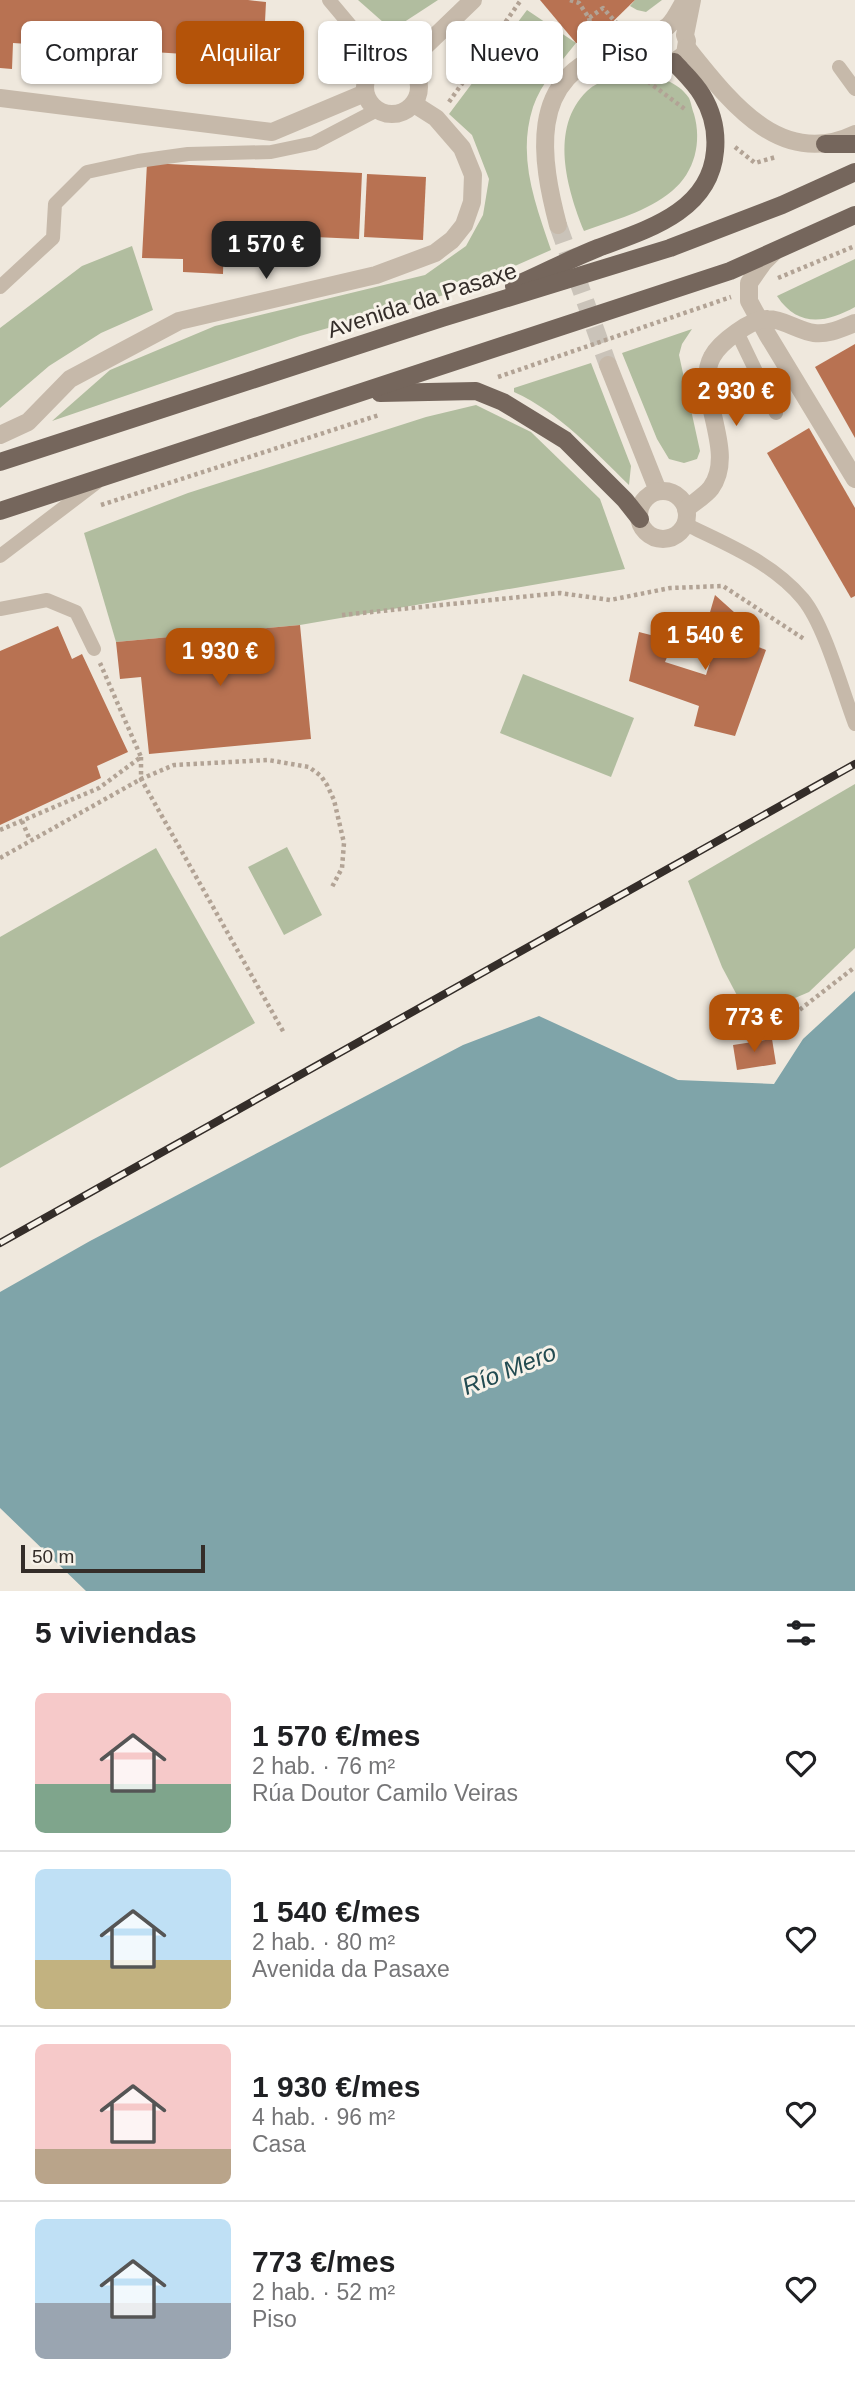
<!DOCTYPE html>
<html lang="es">
<head>
<meta charset="utf-8">
<style>
  body { margin:0; font-family:Helvetica,sans-serif; background:#f2f2f2; color:#202124; height:100vh; display:flex; flex-direction:column; font-size:26px; white-space:nowrap }
  * { box-sizing:border-box; margin:0 }
  p { font-size:23px; color:#757577 }
  .icon { flex:none; width:38px; height:38px; fill:none; stroke:currentColor; stroke-width:2; stroke-linecap:round; stroke-linejoin:round }
  .map { position:relative; height:1591px; overflow:hidden }
  .details { display:flex; flex-direction:column; background:#fff; flex:1 }
  .details>* { flex:none }
  .hud { position:absolute; left:21px; top:21px; width:814px; height:63px; display:flex; gap:14px }
  .scale { position:absolute; left:21px; bottom:18px; width:184px; box-sizing:border-box; padding-left:7px; border:4px solid #342d29; border-top:0; font-size:19px; line-height:24px; white-space:nowrap; color:#342d29; -webkit-text-stroke:5px #f7f2e9; paint-order:stroke }
  .price { position:absolute; translate:-50% -60px; padding:0 16px; border-radius:14px; background:#b45309; color:#fff; font-size:23px; line-height:46px; filter:drop-shadow(0 2px 4px #0008) }
  .price::after { content:''; position:absolute; left:50%; top:42px; width:21px; height:16px; margin-left:-10px; background:inherit; clip-path:polygon(0 0,100% 0,50% 100%) }
  .price.current { background:#222; color:#fff }
  ul { padding:0; list-style:none }
  li { display:flex; align-items:center; gap:21px; height:175px; padding:0 35px }
  li+li { border-top:2px solid #e0e0e0 }
  li span { display:grid; place-items:center; flex:none; width:196px; height:140px; border-radius:10px; color:#555 }
  li>.icon { margin-inline-start:auto }
  span .icon { width:84px; height:84px; fill:#fffc; stroke-width:1 }
  li b { font-size:30px }
  h2 { display:flex; justify-content:space-between; align-items:center; height:84px; padding:0 35px; font-size:30px }
  .pill { padding:0 24px; border-radius:10px; background:#fff; box-shadow:0 2px 5px #0004; font-size:24px; line-height:63px }
  .pill.current { background:#b45309; color:#fff }
  .map>svg:first-child { display:block }
</style>
</head>
<body>
<div class="map">
<svg width="855" height="1591" viewBox="0 0 855 1591">
  <rect width="100%" height="100%" fill="#efe8dd"/>
  <!-- green -->
  <g fill="#b1bd9f">
    <polygon points="358,0 438,0 392,30"/>
    <polygon points="635,0 662,0 646,12 637,10 630,6"/>
    <path d="M527,10L576,43C561,62 541,83 533,107C517,157 535,203 551,250L458,291L300,336L52,421L110,370L215,326L425,275L466,246L483,215L489,179L472,135L449,114Z"/>
    <path d="M637,71C655,76 678,81 689,98C691,102 692,109 694,114C702,142 695,172 672,191C647,212 614,220 584,231C567,189 549,128 587,91C600,79 620,75 637,71Z"/>
    <polygon points="132,246 153,310 101,333 49,366 0,408 0,328 82,266"/>
    <path d="M855,259V307C826,323 798,328 777,296Z"/>
    <polygon points="692,329 682,344 679,355 700,451 697,459 684,463 669,459 657,439 622,353"/>
    <path d="M591,363L631,466L629,485C593,450 560,413 514,392V388Z"/>
    <polygon points="476,405 531,432 600,499 625,569 300,625 116,642 84,533 188,493 426,417"/>
    <polygon points="523,674 634,718 611,777 500,733"/>
    <polygon points="855,784 855,948 809,992 749,1018 722,967 688,881"/>
    <polygon points="287,847 322,915 284,935 248,867"/>
    <polygon points="156,848 255,1023 0,1168 0,937"/>
  </g>
  <!-- water -->
  <polygon fill="#7fa4a9" points="855,991 855,1591 86,1591 0,1508 0,1292 90,1241 463,1045 539,1016 678,1080 774,1084 803,1039"/>
  <!-- building -->
  <g fill="#b87252">
    <polygon points="0,0 248,0 266,2 262,81 230,79 231,57 13,43 12,69 0,68"/>
    <polygon points="540,0 635,0 593,41 576,43"/>
    <polygon points="147,163 362,173 359,239 224,233 223,274 183,272 183,259 142,258"/>
    <polygon points="367,174 426,177 423,240 364,237"/>
    <polygon points="855,344 855,438 815,367"/>
    <polygon points="809,428 855,508 855,596 851,598 767,453"/>
    <polygon points="715,595 744,621 742,640 766,650 735,736 694,726 699,706 629,681 639,632 674,641 665,662 706,675 719,634 706,626"/>
    <polygon points="300,625 311,739 149,754 141,677 120,679 116,642"/>
    <polygon points="58,626 72,659 82,654 128,752 97,766 101,778 0,825 0,651"/>
    <polygon points="772,1039 776,1064 737,1070 733,1045"/>
  </g>
  <g fill="none" stroke-linecap="round" stroke-linejoin="round">
    <!-- minor-tunnel -->
    <polyline stroke="#cac3b9" stroke-width="18" stroke-dasharray="18 9" stroke-linecap="butt" points="558,225 608,365"/>
    <!-- path -->
    <g stroke="#b2a395" stroke-width="4.5" stroke-dasharray="3.5 3.5" stroke-linecap="butt">
      <polyline points="570,0 579,3 589,18 603,8 621,28 622,31"/>
      <polyline points="589,18 593,37"/>
      <polyline points="127,50 128,76"/>
      <polyline points="631,69 686,110"/>
      <polyline points="449,102 521,0"/>
      <polyline points="735,147 755,163 776,157"/>
      <polyline points="778,278 855,246"/>
      <polyline points="498,377 731,297"/>
      <polyline points="101,505 379,415"/>
      <polyline points="342,615 560,593 610,600 670,588 723,586 804,639"/>
      <polyline points="141,757 141,779 284,1033"/>
      <polyline points="22,821 30,840"/>
      <polyline points="0,830 99,788 141,757 100,663"/>
      <polyline points="0,858 141,779 174,765 268,760 309,767 321,776 327,785 334,800 344,843 342,868 332,887"/>
      <polyline points="747,1028 798,1011 855,967"/>
    </g>
    <!-- service -->
    <g stroke="#c6b9aa" stroke-width="14">
      <polyline points="329,0 381,62"/>
      <polyline points="839,67 855,89"/>
      <polyline points="0,287 53,238 55,204 87,172 138,161 188,154 271,152 314,143 377,110"/>
      <polyline points="737,332 776,413"/>
      <path d="M685,524C727,544 773,563 803,599C825,626 842,690 855,724"/>
      <polyline points="0,556 96,483"/>
      <polyline points="0,609 47,600 76,612 94,649"/>
    </g>
    <!-- minor -->
    <g stroke="#c6b9aa" stroke-width="18">
      <path d="M685,0C680,8 675,20 668,26C658,34 651,32 653,49L663,61L674,62L685,54L687,41L685,35L692,0"/>
      <path d="M687,48C729,100 780,170 855,134"/>
      <circle cx="392" cy="87" r="27"/>
      <polyline points="400,61 421,50 473,0"/>
      <polyline points="0,98 272,132 365,93"/>
      <path d="M558,225C541,160 527,78 610,52C623,48 639,49 653,49"/>
      <polyline points="774,252 763,263 749,283 749,301 767,334 855,479"/>
      <polyline points="608,365 658,491"/>
      <polyline points="0,435 28,422 70,379 179,321 376,275 435,253 452,240 464,225 472,202 473,175 462,148 436,118 414,104"/>
      <circle cx="663" cy="515" r="24"/>
      <path d="M686,509C694,502 705,496 711,488C738,451 693,392 712,357C719,343 752,318 768,319C783,319 799,331 814,333C828,335 842,328 855,323"/>
    </g>
    <!-- primary -->
    <g stroke="#75665c" stroke-width="18">
      <polyline points="825,144 855,144"/>
      <path d="M514,286C542,274 570,259 598,248C646,230 710,212 715,151C717,130 713,113 702,95C695,83 683,72 674,62"/>
      <polyline points="380,393 476,391 503,402 565,440 625,500 640,519"/>
      <polyline points="0,462 442,318 670,248 782,205 855,172"/>
      <polyline points="0,511 730,271 855,215"/>
    </g>
    <defs>
      <polyline id="rail" points="0,1243 855,764"/>
    </defs>
    <!-- rail casing -->
    <use href="#rail" stroke="#342d29" stroke-width="8"/>
    <!-- rail -->
    <use href="#rail" stroke="#f7f2e9" stroke-width="5" stroke-dasharray="16" stroke-linecap="butt"/>
  </g>
  <g text-anchor="middle" dominant-baseline="central" stroke-width="6" stroke-linejoin="round" paint-order="stroke">
    <!-- street labels -->
    <g font-size="23" fill="#342d29" stroke="#f7f2e9">
      <text transform="translate(422 300) rotate(-18)">Avenida da Pasaxe</text>
    </g>
    <!-- water labels -->
    <g font-size="24" font-style="italic" fill="#234b51" stroke="#f7f2e9">
      <text transform="translate(509 1369) rotate(-22)">Río Mero</text>
    </g>
  </g>
</svg>
<div class="scale">50 m</div>
<b class="price current" style="left:266px;top:281px">1 570 €</b>
<b class="price" style="left:736px;top:428px">2 930 €</b>
<b class="price" style="left:705px;top:672px">1 540 €</b>
<b class="price" style="left:220px;top:688px">1 930 €</b>
<b class="price" style="left:754px;top:1054px">773 €</b>
<div class="hud">
<a class="pill">Comprar</a>
<a class="pill current">Alquilar</a>
<a class="pill">Filtros</a>
<a class="pill">Nuevo</a>
<a class="pill">Piso</a>
</div>
</div>
<section class="details">
<h2>5 viviendas<svg class="icon" aria-label="filters" viewBox="0 0 24 24"><path d="M4 7h16M4 17h16"/><circle cx="9" cy="7" r="2"/><circle cx="15" cy="17" r="2"/></svg></h2>
<ul>
<li><span style="background:linear-gradient(#f6c9c9 65%,#7fa58c 0)"><svg class="icon" aria-label="home" viewBox="0 0 24 24"><path d="M3 11l9-7 9 7M6 9v11h12V9"/></svg></span><div><b>1 570 €/mes</b><p>2 hab. · 76 m²</p><p>Rúa Doutor Camilo Veiras</p></div><svg class="icon" aria-label="heart" viewBox="0 0 24 24"><path d="M12 20l-8-8c-3-5 5-10 8-4 3-6 11-1 8 4z"/></svg></li>
<li><span style="background:linear-gradient(#bfe0f5 65%,#c2b280 0)"><svg class="icon" aria-label="home" viewBox="0 0 24 24"><path d="M3 11l9-7 9 7M6 9v11h12V9"/></svg></span><div><b>1 540 €/mes</b><p>2 hab. · 80 m²</p><p>Avenida da Pasaxe</p></div><svg class="icon" aria-label="heart" viewBox="0 0 24 24"><path d="M12 20l-8-8c-3-5 5-10 8-4 3-6 11-1 8 4z"/></svg></li>
<li><span style="background:linear-gradient(#f6c9c9 75%,#b9a48a 0)"><svg class="icon" aria-label="home" viewBox="0 0 24 24"><path d="M3 11l9-7 9 7M6 9v11h12V9"/></svg></span><div><b>1 930 €/mes</b><p>4 hab. · 96 m²</p><p>Casa</p></div><svg class="icon" aria-label="heart" viewBox="0 0 24 24"><path d="M12 20l-8-8c-3-5 5-10 8-4 3-6 11-1 8 4z"/></svg></li>
<li><span style="background:linear-gradient(#bfe0f5 60%,#9aa5b1 0)"><svg class="icon" aria-label="home" viewBox="0 0 24 24"><path d="M3 11l9-7 9 7M6 9v11h12V9"/></svg></span><div><b>773 €/mes</b><p>2 hab. · 52 m²</p><p>Piso</p></div><svg class="icon" aria-label="heart" viewBox="0 0 24 24"><path d="M12 20l-8-8c-3-5 5-10 8-4 3-6 11-1 8 4z"/></svg></li>
</ul>
</section>
</body>
</html>
